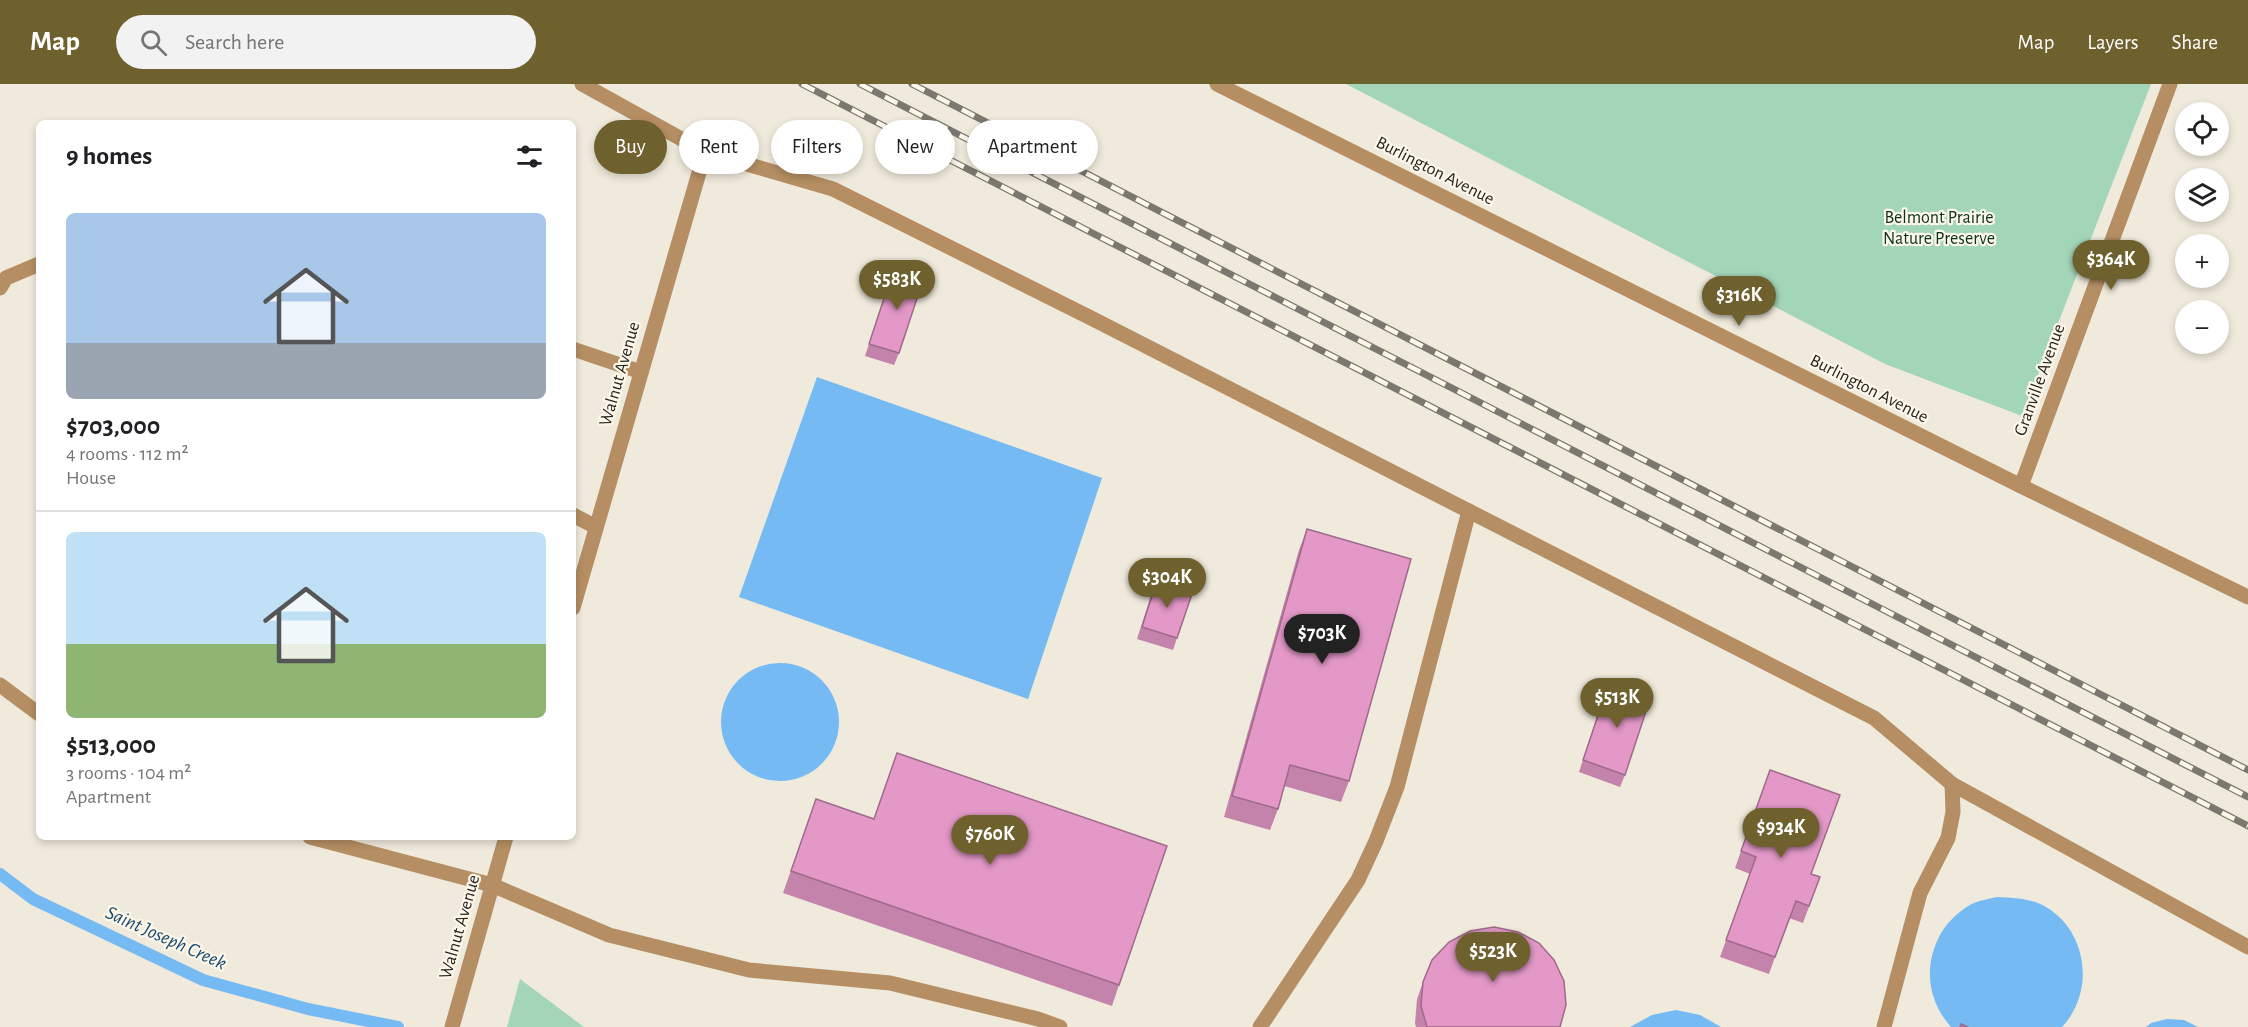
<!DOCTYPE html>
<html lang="en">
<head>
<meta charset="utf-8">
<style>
  body { margin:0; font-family:"Alegreya Sans",sans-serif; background:#f2f2f2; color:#202124; height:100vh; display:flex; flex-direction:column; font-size:22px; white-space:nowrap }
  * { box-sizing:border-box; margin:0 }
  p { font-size:20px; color:#757577 }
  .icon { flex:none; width:33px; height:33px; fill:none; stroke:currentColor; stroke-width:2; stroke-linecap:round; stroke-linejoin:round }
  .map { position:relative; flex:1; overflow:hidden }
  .side { position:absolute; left:36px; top:36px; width:540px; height:720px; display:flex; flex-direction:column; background:#fff; border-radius:9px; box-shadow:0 3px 9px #0003 }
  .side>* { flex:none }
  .guide { position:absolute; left:594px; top:36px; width:570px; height:54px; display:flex; gap:12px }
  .fabs { position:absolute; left:2175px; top:18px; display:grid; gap:12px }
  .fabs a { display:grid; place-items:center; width:54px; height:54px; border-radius:50%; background:#fff; box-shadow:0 3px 9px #0003; font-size:30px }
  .price { position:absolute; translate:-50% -51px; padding:0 14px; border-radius:21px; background:#6e612e; color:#fff; font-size:20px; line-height:39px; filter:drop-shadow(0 2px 3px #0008) }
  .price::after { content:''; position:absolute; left:50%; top:36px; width:18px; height:14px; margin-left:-9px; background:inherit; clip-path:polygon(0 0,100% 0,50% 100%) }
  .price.current { background:#222; color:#fff }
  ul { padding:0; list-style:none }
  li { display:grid; align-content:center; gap:12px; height:318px; padding:0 30px }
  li+li { border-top:2px solid #e0e0e0 }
  li span { display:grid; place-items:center; height:186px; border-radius:9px; color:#555 }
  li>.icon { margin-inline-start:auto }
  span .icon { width:108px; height:108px; fill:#fffc; stroke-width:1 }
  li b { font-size:26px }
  h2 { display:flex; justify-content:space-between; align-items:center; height:72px; padding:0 30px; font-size:26px }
  .tag { padding:0 21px; border-radius:27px; background:#fff; box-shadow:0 3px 9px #0003; font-size:21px; line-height:54px }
  .tag.current { background:#6e612e; color:#fff }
  header { display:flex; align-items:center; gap:36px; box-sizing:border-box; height:84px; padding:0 30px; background:#6e612e; color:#fff }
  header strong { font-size:28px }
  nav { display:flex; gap:33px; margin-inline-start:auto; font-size:21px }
  .search { width:420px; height:54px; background:#f2f2f2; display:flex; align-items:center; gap:15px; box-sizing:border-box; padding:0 21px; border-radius:33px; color:#757577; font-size:22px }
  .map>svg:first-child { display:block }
</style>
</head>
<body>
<header>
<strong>Map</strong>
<div class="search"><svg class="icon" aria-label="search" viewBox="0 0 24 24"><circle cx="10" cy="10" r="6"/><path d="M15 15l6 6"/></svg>Search here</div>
<nav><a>Map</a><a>Layers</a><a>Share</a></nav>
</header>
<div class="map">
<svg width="2248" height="943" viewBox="0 0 2248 943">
  <rect width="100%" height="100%" fill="#f0eadc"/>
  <!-- green -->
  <g fill="#a3d5b9">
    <polygon points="1346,0 2151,0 2022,332 1885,280"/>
    <polygon points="520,895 584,943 507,943"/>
  </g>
  <!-- water -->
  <g fill="#75baf2">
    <polygon points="817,293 1102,394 1028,615 739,513"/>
    <circle cx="780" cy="638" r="59"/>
    <path d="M1997,813C2014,814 2031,814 2046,823C2088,848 2095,908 2062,943H1951C1925,914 1923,875 1945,843C1952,834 1963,824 1974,819C1981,816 1989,815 1997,813Z"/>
    <polygon points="1676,926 1700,931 1721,943 1630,943 1652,931"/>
    <polygon points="2167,935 2184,936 2198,943 2146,943 2151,939"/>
  </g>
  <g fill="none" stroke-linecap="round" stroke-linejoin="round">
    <!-- stream -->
    <polyline stroke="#75baf2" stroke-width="12" points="0,790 33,815 203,896 308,925 398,943"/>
    <!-- minor -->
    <g stroke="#b58e63" stroke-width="15">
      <polyline points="582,0 705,68 833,105 1093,235 1874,634 1952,700 2248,863"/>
      <polyline points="1217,0 2021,402 2248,513"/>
      <polyline points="0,204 6,194 39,180"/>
      <polyline points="573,265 641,288"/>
      <polyline points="2021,402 2170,0"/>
      <polyline points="573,431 596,443"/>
      <polyline points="573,524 705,68"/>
      <polyline points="0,601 39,630"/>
      <polyline points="310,753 492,801 609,851 749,886 890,899 1038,935 1060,943"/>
      <polyline points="452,943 506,753"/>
      <polyline points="1260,943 1358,796 1376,757 1397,703 1469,427"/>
      <polyline points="1884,943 1920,809 1948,754 1953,728 1952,700"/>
    </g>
    <defs>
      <g id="rail">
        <polyline points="802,0 2248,742"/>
        <polyline points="860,0 2248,713"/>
        <polyline points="912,0 2248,686"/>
      </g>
    </defs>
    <!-- rail casing -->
    <use href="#rail" stroke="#7b786f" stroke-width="7"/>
    <!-- rail -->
    <use href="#rail" stroke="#fdf7e9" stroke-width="4.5" stroke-dasharray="14" stroke-linecap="butt"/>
  </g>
  <!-- wall -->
  <g fill="#c383ab">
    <polygon points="890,196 899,269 894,281 865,272"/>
    <polygon points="1307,445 1349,697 1341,718 1284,702 1278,725 1270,746 1224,733 1299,466"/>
    <polygon points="1152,508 1177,554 1173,566 1137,555"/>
    <polygon points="1604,611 1625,691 1620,703 1579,688"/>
    <polygon points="1770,686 1811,790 1820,793 1803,839 1789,834 1769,890 1720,873 1750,790 1735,784"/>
    <polygon points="816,715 1119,901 1112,922 783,809"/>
    <polygon points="1423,898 1560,943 1416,943 1415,939 1417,915"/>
  </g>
  <!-- building -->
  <g fill="#e398c7" stroke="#9f6a8b" stroke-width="1.5">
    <polygon points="894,184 924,193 899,269 869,260"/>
    <polygon points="1307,445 1411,475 1349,697 1290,681 1278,725 1232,712"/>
    <polygon points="1157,496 1193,507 1177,554 1142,543"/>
    <polygon points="1609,599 1651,612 1625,691 1583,676"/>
    <polygon points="897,669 1167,762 1119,901 791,787 816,715 874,735"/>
    <polygon points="1770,686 1840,711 1811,790 1820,793 1809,822 1796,817 1775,873 1726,856 1756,773 1741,767"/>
    <polygon points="1494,843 1518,848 1539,859 1554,876 1564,897 1566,921 1560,943 1427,943 1421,922 1423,898 1432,876 1449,858 1470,847"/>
    <polygon points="1961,940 1968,943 1960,943"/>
  </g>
  <g text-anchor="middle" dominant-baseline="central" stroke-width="4.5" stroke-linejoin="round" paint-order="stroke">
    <!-- street labels -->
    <g font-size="18" fill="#26241f" stroke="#fdf7e9">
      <text transform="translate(1435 87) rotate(27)">Burlington Avenue</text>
      <text transform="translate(620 290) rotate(-74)">Walnut Avenue</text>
      <text transform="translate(2040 296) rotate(-70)">Granville Avenue</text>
      <text transform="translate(1869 305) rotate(27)">Burlington Avenue</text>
      <text transform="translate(460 843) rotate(-74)">Walnut Avenue</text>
    </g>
    <!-- park labels -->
    <g font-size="18" fill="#093120" stroke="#fdf7e9">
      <text x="1939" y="134">Belmont Prairie<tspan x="1939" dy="21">Nature Preserve</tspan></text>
    </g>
    <!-- water labels -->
    <g font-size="20" font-style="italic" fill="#17496f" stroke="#fdf7e9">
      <text transform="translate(166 854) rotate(24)">Saint Joseph Creek</text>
    </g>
  </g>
</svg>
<div class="fabs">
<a><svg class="icon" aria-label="locate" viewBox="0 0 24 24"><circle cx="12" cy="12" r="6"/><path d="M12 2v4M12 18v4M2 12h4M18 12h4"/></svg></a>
<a><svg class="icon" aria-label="layers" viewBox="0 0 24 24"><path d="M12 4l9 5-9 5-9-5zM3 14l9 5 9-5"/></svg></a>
<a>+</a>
<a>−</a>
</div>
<b class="price" style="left:2111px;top:207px">$364K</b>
<b class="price" style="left:897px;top:227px">$583K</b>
<b class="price" style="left:1739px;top:243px">$316K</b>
<b class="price" style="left:1167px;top:525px">$304K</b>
<b class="price current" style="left:1322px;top:581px">$703K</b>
<b class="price" style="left:1617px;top:645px">$513K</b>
<b class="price" style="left:1781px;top:775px">$934K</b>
<b class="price" style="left:990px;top:782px">$760K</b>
<b class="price" style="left:1493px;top:899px">$523K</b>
<div class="guide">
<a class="tag current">Buy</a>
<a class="tag">Rent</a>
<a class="tag">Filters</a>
<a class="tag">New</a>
<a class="tag">Apartment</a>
</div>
<section class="side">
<h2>9 homes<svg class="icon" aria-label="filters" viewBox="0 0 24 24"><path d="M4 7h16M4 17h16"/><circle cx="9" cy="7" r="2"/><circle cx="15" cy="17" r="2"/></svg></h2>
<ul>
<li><span style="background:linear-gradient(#a9c7e8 70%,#9aa5b1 0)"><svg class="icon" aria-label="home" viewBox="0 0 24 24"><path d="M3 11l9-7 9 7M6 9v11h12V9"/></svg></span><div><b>$703,000</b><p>4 rooms · 112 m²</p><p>House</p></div></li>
<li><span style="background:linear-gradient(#bfe0f5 60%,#8fb573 0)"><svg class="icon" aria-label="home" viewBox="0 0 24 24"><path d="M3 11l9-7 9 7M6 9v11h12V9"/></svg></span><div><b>$513,000</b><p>3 rooms · 104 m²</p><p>Apartment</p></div></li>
</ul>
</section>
</div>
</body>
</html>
